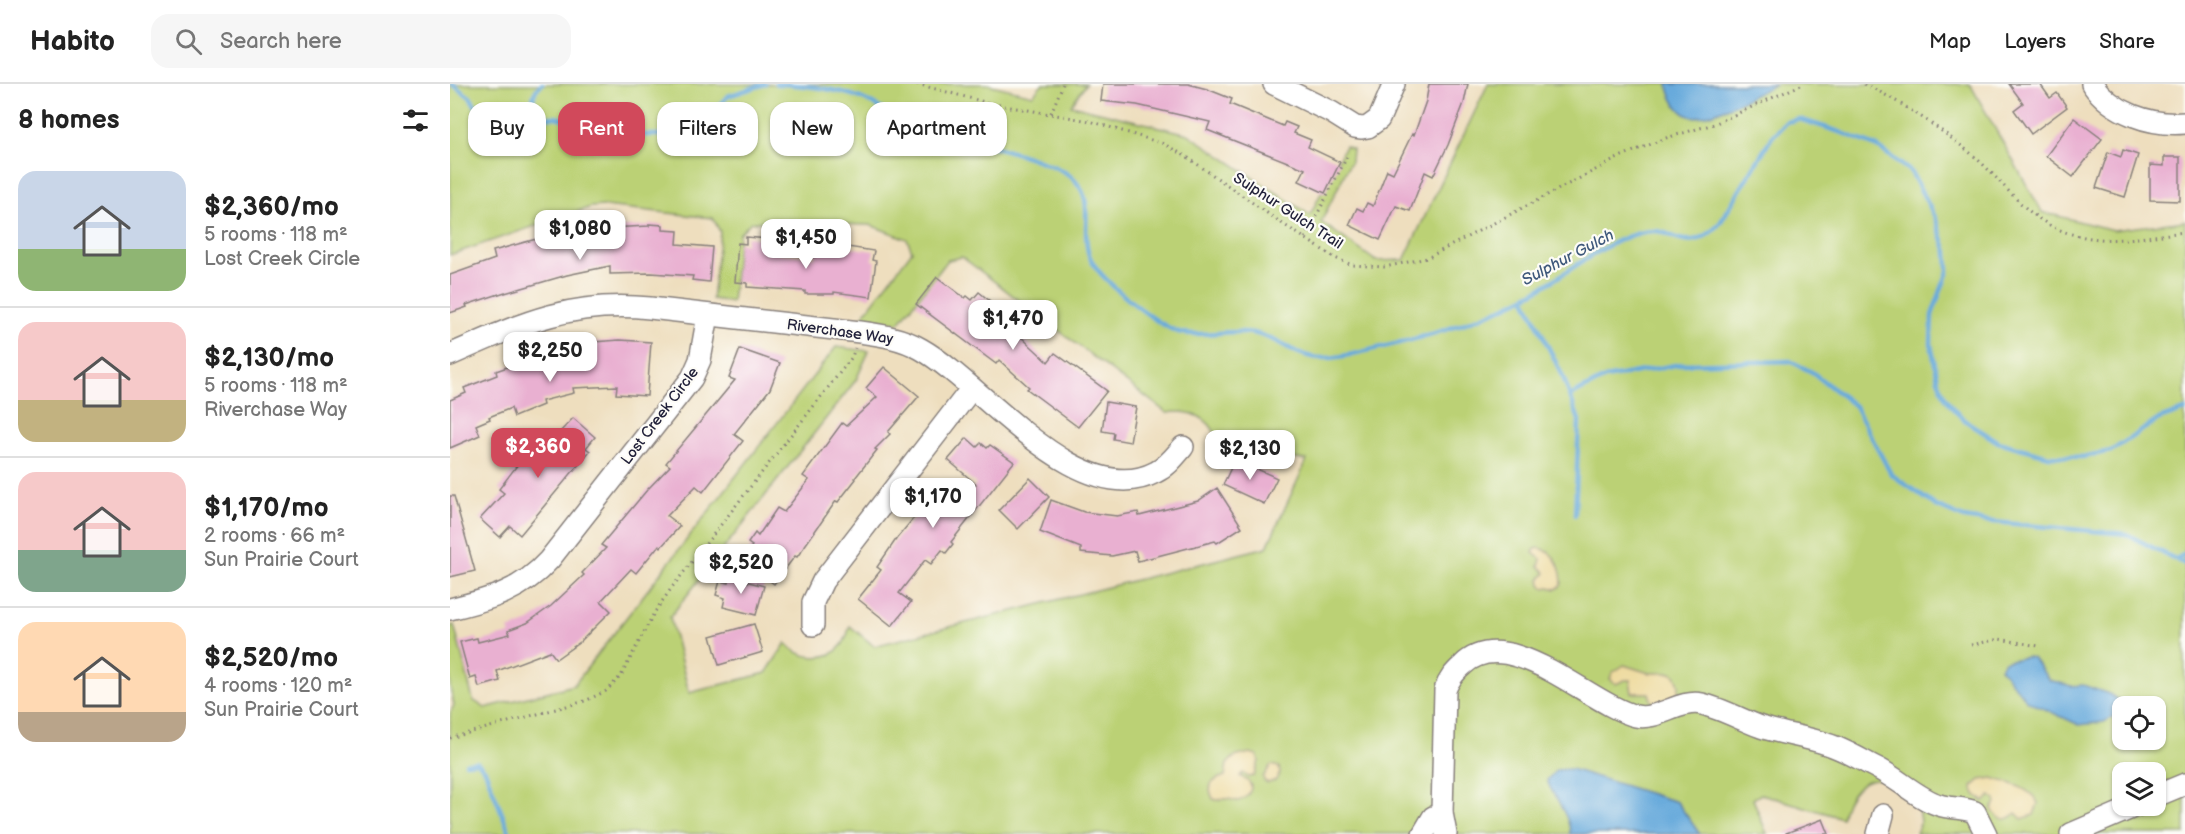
<!DOCTYPE html>
<html lang="en">
<head>
<meta charset="utf-8">
<style>
  body { margin:0; font-family:"Balsamiq Sans",sans-serif; background:#f6f6f6; color:#222; height:100vh; display:flex; flex-direction:column; font-size:22px; white-space:nowrap }
  * { box-sizing:border-box; margin:0 }
  p { font-size:20px; color:#767676 }
  .icon { flex:none; width:33px; height:33px; fill:none; stroke:currentColor; stroke-width:2; stroke-linecap:round; stroke-linejoin:round }
  .map { position:relative; flex:1; overflow:hidden }
  .panel { display:flex; flex-direction:column; background:#fff; width:450px }
  .panel>* { flex:none }
  .banner { position:absolute; left:18px; top:18px; width:570px; height:54px; display:flex; gap:12px }
  .fabs { position:absolute; left:1662px; top:612px; display:grid; gap:12px }
  .fabs a { display:grid; place-items:center; width:54px; height:54px; border-radius:12px; background:#fff; box-shadow:0 2px 4px #0004; font-size:30px }
  .price { position:absolute; translate:-50% -51px; padding:0 14px; border-radius:12px; background:#fff; color:#222; font-size:20px; line-height:39px; filter:drop-shadow(0 2px 3px #0008) }
  .price::after { content:''; position:absolute; left:50%; top:36px; width:18px; height:14px; margin-left:-9px; background:inherit; clip-path:polygon(0 0,100% 0,50% 100%) }
  .price.active { background:#d1495b; color:#fff }
  ul { padding:0; list-style:none }
  li { display:flex; align-items:center; gap:18px; height:150px; padding:0 18px }
  li+li { border-top:2px solid #e0e0e0 }
  li span { display:grid; place-items:center; flex:none; width:168px; height:120px; border-radius:18px; color:#555 }
  li>.icon { margin-inline-start:auto }
  span .icon { width:72px; height:72px; fill:#fffc; stroke-width:1 }
  li b { font-size:26px }
  h2 { display:flex; justify-content:space-between; align-items:center; height:72px; padding:0 18px; font-size:26px }
  .chip { padding:0 21px; border-radius:18px; background:#fff; box-shadow:0 2px 4px #0004; font-size:21px; line-height:54px }
  .chip.active { background:#d1495b; color:#fff }
  header { display:flex; align-items:center; gap:36px; box-sizing:border-box; height:84px; padding:0 30px; background:#fff; border-bottom:2px solid #e0e0e0 }
  header strong { font-size:28px }
  nav { display:flex; gap:33px; margin-inline-start:auto; font-size:21px }
  .search { width:420px; height:54px; background:#f6f6f6; display:flex; align-items:center; gap:15px; box-sizing:border-box; padding:0 21px; border-radius:18px; color:#767676; font-size:22px }
  main { display:flex; flex:1; min-height:0 }
  .map>svg:first-child { display:block }
</style>
</head>
<body>
<header>
<strong>Habito</strong>
<div class="search"><svg class="icon" aria-label="search" viewBox="0 0 24 24"><circle cx="10" cy="10" r="6"/><path d="M15 15l6 6"/></svg>Search here</div>
<nav><a>Map</a><a>Layers</a><a>Share</a></nav>
</header>
<main>
<section class="panel">
<h2>8 homes<svg class="icon" aria-label="filters" viewBox="0 0 24 24"><path d="M4 7h16M4 17h16"/><circle cx="9" cy="7" r="2"/><circle cx="15" cy="17" r="2"/></svg></h2>
<ul>
<li><span style="background:linear-gradient(#c9d6e8 65%,#8fb573 0)"><svg class="icon" aria-label="home" viewBox="0 0 24 24"><path d="M3 11l9-7 9 7M6 9v11h12V9"/></svg></span><div><b>$2,360/mo</b><p>5 rooms · 118 m²</p><p>Lost Creek Circle</p></div></li>
<li><span style="background:linear-gradient(#f6c9c9 65%,#c2b280 0)"><svg class="icon" aria-label="home" viewBox="0 0 24 24"><path d="M3 11l9-7 9 7M6 9v11h12V9"/></svg></span><div><b>$2,130/mo</b><p>5 rooms · 118 m²</p><p>Riverchase Way</p></div></li>
<li><span style="background:linear-gradient(#f6c9c9 65%,#7fa58c 0)"><svg class="icon" aria-label="home" viewBox="0 0 24 24"><path d="M3 11l9-7 9 7M6 9v11h12V9"/></svg></span><div><b>$1,170/mo</b><p>2 rooms · 66 m²</p><p>Sun Prairie Court</p></div></li>
<li><span style="background:linear-gradient(#ffd9b3 75%,#b9a48a 0)"><svg class="icon" aria-label="home" viewBox="0 0 24 24"><path d="M3 11l9-7 9 7M6 9v11h12V9"/></svg></span><div><b>$2,520/mo</b><p>4 rooms · 120 m²</p><p>Sun Prairie Court</p></div></li>
</ul>
</section>
<div class="map">
<svg width="1735" height="750" viewBox="0 0 1735 750">
  <rect width="100%" height="100%" fill="#fdfcf7"/>
  <filter id="ink" filterUnits="userSpaceOnUse"><feTurbulence type="fractalNoise" baseFrequency=".0167" numOctaves="2"/><feDisplacementMap in="SourceGraphic" scale="12" xChannelSelector="R" yChannelSelector="G"/><feConvolveMatrix kernelMatrix="1 2 1 2 8 2 1 2 1" color-interpolation-filters="sRGB"/></filter>
  <filter id="wash" filterUnits="userSpaceOnUse"><feTurbulence type="fractalNoise" baseFrequency=".008" numOctaves="4" result="noise"/><feDisplacementMap in="SourceGraphic" scale="24" xChannelSelector="R" yChannelSelector="G"/><feGaussianBlur stdDeviation="1.35" result="paint"/><feColorMatrix in="noise" values="0 0 0 0 0 0 0 0 0 0 0 0 0 0 0 0 0 1.4 0 .05"/><feComposite in="paint" operator="in"/></filter>
  <g filter="url(#wash)">
    <rect width="100%" height="100%" fill="#eedebe"/>
    <!-- green -->
    <path fill="#bbd175" stroke="#6e7a58" stroke-width="1.5" fill-rule="evenodd" d="M0,0H537L583,11L592,0H636L621,21L738,50L860,131L895,62L902,65L901,77L871,138L926,177L954,176L1038,0H1520L1592,128L1663,146L1735,137V750H1466L1470,738L1468,722C1460,715 1448,700 1438,697C1412,688 1396,713 1392,734L1311,710L1303,715L1317,750H0V629L4,621L0,604V542L4,541L23,616L35,624L124,601L386,263L419,267L406,296L220,533L239,609L316,589L336,559C349,575 378,579 392,561C396,556 398,548 400,542L424,562L817,463L857,376L768,368C769,338 745,324 717,329L512,173L498,176L449,239L412,233L462,167L457,155L420,141L301,138L289,150L282,218L262,215L270,148L263,134L154,122L141,123L0,171ZM1672,622H1706V656H1672ZM1672,688H1706V722H1672Z"/>
    <!-- sand -->
    <g fill="#eeda9e" stroke="#887e6c" stroke-width="1.5">
      <path d="M1090,464C1105,469 1111,483 1112,498L1111,502L1106,505L1099,503L1094,504L1091,500L1090,495L1096,489L1089,482L1091,475L1083,469L1085,465Z"/>
      <path d="M1174,581L1199,589H1223C1230,597 1231,605 1226,614L1206,620L1201,616L1199,609H1182L1180,596H1175L1166,600L1160,595L1162,589Z"/>
      <path d="M800,669L807,671L809,677L804,692L798,693L793,689L790,692C793,694 796,696 799,698C805,706 795,716 787,717C784,717 781,715 778,715C771,714 770,718 763,715L760,707L761,700L767,695L775,692L777,680L784,673Z"/>
      <polygon points="821,681 829,683 830,689 826,696 818,699 814,697 813,693"/>
      <path d="M1542,694C1556,698 1582,704 1588,719L1584,731L1572,735L1566,729C1558,738 1548,737 1542,725L1546,719V716L1540,712L1534,718L1525,710L1522,703L1530,696Z"/>
    </g>
    <!-- water -->
    <g fill="#67aadc" stroke="#44668c" stroke-width="1.5">
      <path d="M1218,0H1326C1307,9 1265,33 1245,33C1237,33 1231,28 1226,21C1222,15 1218,8 1218,0Z"/>
      <polygon points="1577,573 1583,574 1599,596 1621,602 1633,601 1659,610 1669,616 1672,624 1665,632 1654,638 1629,641 1577,617 1550,584 1554,577"/>
      <path d="M1121,685L1227,718L1250,750H1120C1120,730 1103,714 1097,696L1106,686Z"/>
    </g>
    <g fill="none" stroke-linecap="round" stroke-linejoin="round">
      <!-- stream -->
      <g stroke="#67aadc" stroke-width="4.5">
        <polyline points="2,0 20,13 32,32 41,38 56,40 79,34 105,33 181,51 228,51 247,44 261,36 268,22 278,12 315,0"/>
        <path d="M326,0C353,1 383,4 408,13C427,20 443,34 462,40C503,52 544,61 584,75C596,80 609,83 619,91C645,112 633,135 637,162C638,174 648,187 656,195C670,210 713,245 732,249C755,253 780,245 803,249C827,253 845,273 870,274C888,275 906,269 924,265C978,253 1036,235 1084,208C1102,198 1118,186 1136,175C1155,163 1183,146 1206,147C1213,147 1221,152 1227,154C1245,161 1259,152 1270,139L1322,53L1336,38L1349,35L1390,48L1428,63L1461,88L1485,133L1497,168L1498,187L1482,231L1481,260L1488,296L1495,313L1504,326L1516,337L1548,358L1599,372L1632,373L1661,367L1709,335L1735,326"/>
        <path d="M84,34C83,21 80,8 92,0"/>
        <polyline points="1074,213 1113,293 1129,336 1125,431"/>
        <polyline points="1120,312 1155,294 1231,280 1340,277 1362,288 1405,322 1441,390 1486,422 1514,434 1533,437 1676,450 1735,480"/>
        <polyline points="1726,475 1735,470"/>
        <polyline points="16,679 27,678 35,686 60,750"/>
      </g>
    </g>
    <g id="blocks">
      <!-- building -->
      <g fill="#e9b0d1">
        <polygon points="653,0 738,0 757,5 782,15 780,20 833,42 835,38 847,43 844,49 861,56 858,63 890,78 875,109 849,97 855,85 757,46 760,38 687,21 651,17"/>
        <polygon points="979,0 1018,0 1014,19 998,61 983,92 975,88 960,127 946,122 930,156 899,141 907,124 913,127 917,119 923,122 937,86 943,89 962,50 964,51 976,17"/>
        <polygon points="1559,0 1590,0 1600,14 1607,9 1617,23 1581,50 1564,26 1573,19"/>
        <polygon points="1624,34 1652,55 1623,93 1596,72"/>
        <polygon points="1673,66 1688,71 1675,113 1646,104 1658,68 1671,73"/>
        <polygon points="1714,73 1730,73 1730,117 1700,116 1700,81 1714,82"/>
        <polygon points="199,140 213,141 213,146 228,147 227,160 262,163 259,198 242,196 243,192 201,189 160,190 160,182 117,191 55,209 55,208 16,221 17,223 0,229 0,191 45,175 43,167 108,149 110,157 159,148 158,144 199,142"/>
        <polygon points="296,153 318,155 317,168 365,173 365,167 397,167 398,163 424,167 422,176 426,177 421,213 384,208 384,210 355,210 355,207 297,203 297,199 285,198 288,159 296,160"/>
        <polygon points="487,193 515,214 517,212 522,216 529,208 574,245 569,251 598,278 605,269 657,307 628,343 577,305 579,303 549,276 546,280 466,220"/>
        <polygon points="170,256 201,258 197,312 166,310 167,302 123,304 124,309 92,317 93,321 64,333 61,324 39,333 40,335 26,341 30,351 0,364 0,316 16,309 14,304 47,291 46,287 63,281 64,284 86,276 84,270 101,265 101,269 113,266 115,274 144,273 143,258"/>
        <polygon points="290,265 330,279 320,305 284,350 293,357 253,408 246,402 217,432 230,442 211,463 209,461 186,489 181,485 151,517 161,527 130,558 106,575 100,567 47,587 50,597 29,603 26,593 20,595 10,558 27,554 28,558 60,550 58,546 77,539 101,522 134,491 132,489 156,464 151,461 197,406 220,382 216,379 285,296 279,294"/>
        <polygon points="434,283 469,312 438,348 440,350 425,365 427,366 405,394 406,395 388,418 386,417 347,473 345,472 324,500 291,476 302,462 298,459 305,449 308,452 327,424 334,428 359,396 353,392 392,339 396,342 427,313 416,304"/>
        <polygon points="656,318 686,323 680,358 663,355 664,349 652,347"/>
        <polygon points="123,334 145,353 136,364 140,367 70,451 60,442 50,453 30,435 54,409 49,405 75,371 91,354 98,361"/>
        <polygon points="517,354 527,363 531,359 537,364 540,361 564,378 501,458 503,460 496,469 492,466 481,480 475,476 449,509 461,518 442,542 408,515 431,486 427,483 447,454 489,404 510,421 526,400 498,376"/>
        <polygon points="785,375 827,394 814,420 773,401"/>
        <polygon points="580,394 599,413 568,445 549,426"/>
        <polygon points="767,404 792,443 767,459 765,457 688,477 685,467 662,472 631,469 631,464 590,448 601,416 634,428 667,432 688,428 689,432 748,417"/>
        <polygon points="0,412 4,412 25,487 0,493"/>
        <polygon points="280,493 314,502 306,531 273,523 275,514 266,511 270,497 279,499"/>
        <polygon points="304,540 313,568 269,581 261,552"/>
        <polygon points="1373,735 1379,750 1336,750 1336,749"/>
      </g>
    </g>
  </g>
  <g filter="url(#ink)">
    <use href="#blocks" fill-opacity="0" stroke="#88807c" stroke-width="1.5"/>
    <g fill="none" stroke-linecap="round" stroke-linejoin="round">
      <defs>
        <g id="minor">
          <polyline points="824,0 881,28 905,43 912,44 918,43 929,35 944,0"/>
          <path d="M1642,0C1662,29 1701,42 1735,39"/>
          <path d="M0,271C70,240 120,216 200,224L410,248C431,251 452,254 471,265C533,300 629,429 706,388C717,383 725,372 733,363"/>
          <path d="M0,525C40,515 70,508 99,476L242,294L250,276L258,231"/>
          <polyline points="363,541 363,518 373,497 522,304"/>
          <polyline points="1706,712 1735,700"/>
          <polyline points="973,750 983,733 992,729"/>
          <path d="M996,750L992,729L995,606C999,595 1004,589 1013,581C1058,537 1140,621 1186,632C1207,637 1230,615 1252,620C1272,625 1292,636 1311,643C1333,650 1356,653 1377,660C1394,665 1411,676 1427,684C1447,694 1469,715 1489,721C1501,725 1513,723 1525,728L1536,750"/>
          <polyline points="1428,750 1433,731"/>
          <polyline points="1621,750 1686,722"/>
        </g>
      </defs>
      <!-- minor casing -->
      <use href="#minor" stroke="#88807c" stroke-width="24"/>
      <!-- path -->
      <g stroke="#88807c" stroke-width="3" stroke-dasharray="1.5 4.5" stroke-linecap="butt">
        <polyline points="467,0 538,19 640,37 714,60 737,73 830,138 885,174 902,181 935,183 977,174 1172,72 1216,54 1264,40 1353,0"/>
        <path d="M1414,0C1449,16 1497,49 1525,73C1561,105 1580,142 1630,152C1664,160 1700,152 1735,148"/>
        <polyline points="601,29 613,0"/>
        <polyline points="855,154 897,73"/>
        <polyline points="1521,561 1549,555 1589,562"/>
        <polyline points="0,654 135,617 156,607 171,592 204,529 223,502 402,273 405,264"/>
      </g>
      <!-- minor -->
      <use href="#minor" stroke="#fff" stroke-width="21"/>
    </g>
  </g>
  <g text-anchor="middle" dominant-baseline="central" stroke-width="4.5" stroke-linejoin="round" paint-order="stroke">
    <!-- street labels -->
    <g font-size="15" fill="#22223b" stroke="#fdfcf7">
      <text transform="translate(838 127) rotate(33)">Sulphur Gulch Trail</text>
      <text transform="translate(390 248) rotate(8)">Riverchase Way</text>
      <text transform="translate(210 332) rotate(-53)">Lost Creek Circle</text>
    </g>
    <!-- water labels -->
    <g font-size="16" font-style="italic" fill="#3e587b" stroke="#fdfcf7">
      <text transform="translate(1118 174) rotate(-28)">Sulphur Gulch</text>
    </g>
  </g>
</svg>
<div class="fabs">
<a><svg class="icon" aria-label="locate" viewBox="0 0 24 24"><circle cx="12" cy="12" r="6"/><path d="M12 2v4M12 18v4M2 12h4M18 12h4"/></svg></a>
<a><svg class="icon" aria-label="layers" viewBox="0 0 24 24"><path d="M12 4l9 5-9 5-9-5zM3 14l9 5 9-5"/></svg></a>
</div>
<b class="price" style="left:130px;top:177px">$1,080</b>
<b class="price" style="left:356px;top:186px">$1,450</b>
<b class="price" style="left:563px;top:267px">$1,470</b>
<b class="price" style="left:100px;top:299px">$2,250</b>
<b class="price active" style="left:88px;top:395px">$2,360</b>
<b class="price" style="left:800px;top:397px">$2,130</b>
<b class="price" style="left:483px;top:445px">$1,170</b>
<b class="price" style="left:291px;top:511px">$2,520</b>
<div class="banner">
<a class="chip">Buy</a>
<a class="chip active">Rent</a>
<a class="chip">Filters</a>
<a class="chip">New</a>
<a class="chip">Apartment</a>
</div>
</div>
</main>
</body>
</html>
